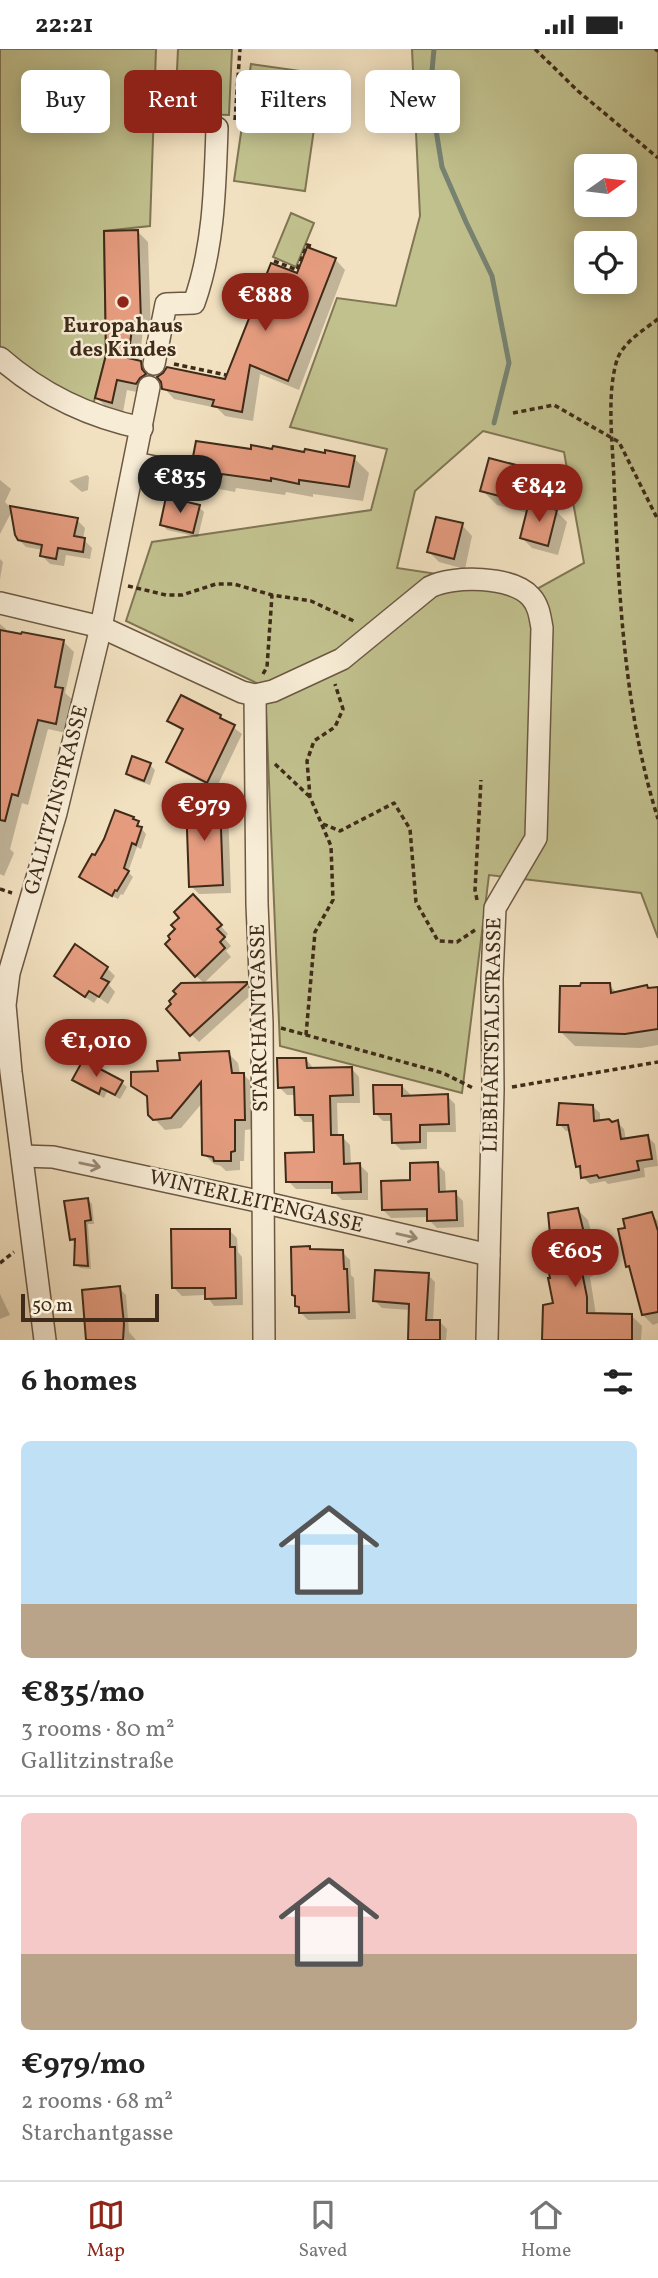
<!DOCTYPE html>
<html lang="en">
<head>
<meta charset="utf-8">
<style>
  body { margin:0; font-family:Vollkorn,serif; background:#f6f6f6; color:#222; height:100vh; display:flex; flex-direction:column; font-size:26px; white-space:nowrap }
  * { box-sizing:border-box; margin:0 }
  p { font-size:23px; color:#767676 }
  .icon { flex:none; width:38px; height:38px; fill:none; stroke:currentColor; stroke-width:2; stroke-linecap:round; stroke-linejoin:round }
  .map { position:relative; height:1291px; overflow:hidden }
  .details { display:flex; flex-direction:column; background:#fff; flex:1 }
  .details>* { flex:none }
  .top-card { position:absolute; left:21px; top:21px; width:616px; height:63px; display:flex; gap:14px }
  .needle { width:46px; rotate:76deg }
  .fabs { position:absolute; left:574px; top:105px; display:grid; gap:14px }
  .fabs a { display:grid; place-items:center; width:63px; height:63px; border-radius:10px; background:#fff; box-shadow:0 4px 18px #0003; font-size:35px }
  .scale { position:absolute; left:21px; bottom:18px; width:138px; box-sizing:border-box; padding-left:7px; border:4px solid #3f2b19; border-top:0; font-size:19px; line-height:24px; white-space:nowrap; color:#3f2b19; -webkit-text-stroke:5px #f7ecd6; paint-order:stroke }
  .price { position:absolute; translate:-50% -60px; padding:0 16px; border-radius:24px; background:#8f2418; color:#fff; font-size:23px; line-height:46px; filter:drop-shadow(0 2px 4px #0008) }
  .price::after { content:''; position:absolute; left:50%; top:42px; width:21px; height:16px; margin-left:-10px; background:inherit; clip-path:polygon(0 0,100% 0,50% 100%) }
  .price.active { background:#222; color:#fff }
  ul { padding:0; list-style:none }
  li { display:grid; align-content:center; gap:14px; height:371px; padding:0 21px }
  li+li { border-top:2px solid #e0e0e0 }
  li span { display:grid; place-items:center; height:217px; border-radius:10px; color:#555 }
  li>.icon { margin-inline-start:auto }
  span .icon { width:126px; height:126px; fill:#fffc; stroke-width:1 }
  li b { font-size:30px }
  h2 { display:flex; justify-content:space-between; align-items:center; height:84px; padding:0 21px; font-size:30px }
  .tag { padding:0 24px; border-radius:10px; background:#fff; box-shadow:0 4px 18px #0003; font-size:24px; line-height:63px }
  .tag.active { background:#8f2418; color:#fff }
  .status { display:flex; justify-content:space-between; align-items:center; height:49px; padding:0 35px; background:#fff; direction:ltr }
  .status svg { height:19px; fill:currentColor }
  .menu { display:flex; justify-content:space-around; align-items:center; height:98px; border-top:2px solid #e0e0e0; background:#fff; font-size:19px; color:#767676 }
  .menu a { display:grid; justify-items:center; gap:4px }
  .menu .active { color:#8f2418 }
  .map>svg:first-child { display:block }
</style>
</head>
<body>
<div class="status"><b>22:21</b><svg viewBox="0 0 49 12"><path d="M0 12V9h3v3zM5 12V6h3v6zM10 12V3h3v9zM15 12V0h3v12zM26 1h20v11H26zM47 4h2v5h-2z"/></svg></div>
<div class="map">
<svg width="658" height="1291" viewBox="0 0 658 1291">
  <rect width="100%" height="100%" fill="#f2e1c0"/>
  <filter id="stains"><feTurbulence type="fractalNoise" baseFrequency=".00286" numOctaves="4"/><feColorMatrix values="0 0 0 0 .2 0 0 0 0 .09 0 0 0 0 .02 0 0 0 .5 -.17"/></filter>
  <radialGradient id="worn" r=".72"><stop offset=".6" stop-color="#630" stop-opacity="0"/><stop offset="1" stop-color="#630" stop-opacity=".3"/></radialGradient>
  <!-- green -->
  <g fill="#c1c18e" stroke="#807654" stroke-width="2" fill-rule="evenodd">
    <polygon points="0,0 156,0 150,177 104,182 106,306 92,360 45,333 0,299"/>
    <polygon points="178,0 232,0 229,66 175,64"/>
    <path d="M412,0H658V889L641,844L489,826L462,1044L280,997L265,638L126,572L152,493L371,461L387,400L290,378L337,249L396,257L420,167ZM586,117H625V156H586ZM586,194H625V233H586ZM483,382L564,403L584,514L537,540L397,519L415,442Z"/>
    <polygon points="251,15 322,25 305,142 234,132"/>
    <polygon points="291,164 314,174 296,218 273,208"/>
  </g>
  <!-- shadow -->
  <g fill="#0003">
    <polygon points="138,183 148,193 151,283 143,282 139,313 151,324 152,332 147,345 127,341 123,363 107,359 97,349"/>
    <polygon points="335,210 345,221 299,341 260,325 253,372 225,367 217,359 174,350 164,339 226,332"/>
    <polygon points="253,402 354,409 369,424 363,452 313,445 313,448 286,443 285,446 236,439 235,443 214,439 199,424"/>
    <polygon points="519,419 534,434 528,455 556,462 567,473 558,506 532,499 522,489 528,464 497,456 482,441"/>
    <polygon points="87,426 89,428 88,441 82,443 69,432"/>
    <polygon points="0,431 11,440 5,453 11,459 77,471 85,479 83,490 92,499 90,510 66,506 64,517 50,515 42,507 43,501 26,498 18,490 13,460 0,485"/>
    <polygon points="199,458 204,463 198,488 167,481 162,475"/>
    <polygon points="462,476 472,487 465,520 439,513 429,503"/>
    <polygon points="0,510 3,513 0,530"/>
    <polygon points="0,575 7,581 63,592 74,603 65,644 73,651 66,684 48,680 28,756 22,754 10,800 14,804 4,827 0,825"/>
    <polygon points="220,668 242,685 216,740 176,720 168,712 183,683 169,672"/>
    <polygon points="133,710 150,716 155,721 150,736 133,730 128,725"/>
    <polygon points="220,753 228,761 231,844 199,845 191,837"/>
    <polygon points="133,769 146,785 141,800 137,798 128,823 133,828 123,846 121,845 118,850 86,833 81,828"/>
    <polygon points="201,855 228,885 224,889 231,897 226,902 231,908 204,934 196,927 177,880 182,869"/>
    <polygon points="107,919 115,927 109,936 115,943 108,955 98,948 94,954 64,935 56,927"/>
    <polygon points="246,935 254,943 199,993 192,986"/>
    <polygon points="609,936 617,944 658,939 658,996 641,999 575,997 560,982"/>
    <polygon points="228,1004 238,1014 240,1025 243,1025 254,1036 254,1080 245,1081 244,1112 240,1112 240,1121 226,1122 221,1117 214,1115 204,1105 203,1053 181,1079 165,1081 150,1065 149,1051 133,1037 182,1013"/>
    <polygon points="306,1010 314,1020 351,1019 359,1028 360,1054 337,1054 338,1088 342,1088 350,1096 351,1116 360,1116 368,1124 368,1151 342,1151 334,1143 334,1140 296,1140 288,1132 316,1105 315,1073 304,1073 296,1065 296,1046 287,1046 279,1038"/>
    <polygon points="74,1031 121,1033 127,1038 120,1050 107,1043 104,1049 79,1036"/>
    <polygon points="402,1037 410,1045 410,1048 447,1047 455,1055 456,1083 427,1083 427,1100 401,1101 393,1093 393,1072 383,1072 375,1064"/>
    <polygon points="592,1057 600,1064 600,1073 617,1073 624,1080 626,1091 648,1088 655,1095 658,1117 644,1119 645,1128 608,1135 605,1132 590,1135 583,1128 582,1122 577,1117 571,1082 566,1082 559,1075"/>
    <polygon points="437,1115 445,1123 446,1144 455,1144 463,1152 464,1178 437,1179 429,1171 429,1168 391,1169 383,1161 412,1133"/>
    <polygon points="88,1151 92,1155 94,1175 88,1175 91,1220 80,1219 76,1215 75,1194 71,1190"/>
    <polygon points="578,1161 588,1171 594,1194 591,1195 593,1210 590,1211 593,1227 590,1228 596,1266 632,1267 642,1277 641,1291 544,1291 545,1257 555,1255 553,1215"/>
    <polygon points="651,1165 658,1172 658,1274 653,1276 643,1266 632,1221 628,1217 627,1180"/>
    <polygon points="229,1181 237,1189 238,1203 242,1208 243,1256 214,1257 206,1246 182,1247 174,1239"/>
    <polygon points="312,1202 342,1203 350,1211 351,1226 354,1229 356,1270 308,1271 300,1263 297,1257 297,1249 293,1246"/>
    <polygon points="428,1226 435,1233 433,1273 440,1273 447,1280 446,1291 410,1291 410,1261 382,1259 375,1252"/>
    <polygon points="119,1239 126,1246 129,1283 136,1291 86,1291 87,1279"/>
    <polygon points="0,1245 10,1266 0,1270"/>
  </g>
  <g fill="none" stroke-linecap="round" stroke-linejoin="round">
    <!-- stream -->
    <polyline stroke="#778372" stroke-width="5" points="434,0 430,44 442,118 466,173 492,227 509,314 494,374"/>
  </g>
  <!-- building -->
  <g fill="#e49b7e" stroke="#3f2b19" stroke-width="2">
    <polygon points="138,181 141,273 133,273 128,309 141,312 142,320 146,325 140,329 136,335 117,331 112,354 95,349 106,306 104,182"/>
    <polygon points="307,198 336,209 288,332 250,316 242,363 212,357 214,351 162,340 161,333 157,328 163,324 167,318 225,330 271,214 297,224"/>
    <polygon points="196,392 251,400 251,396 272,400 273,397 304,403 305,400 325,404 325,401 355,407 349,438 299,431 299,435 271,429 271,432 222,425 221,429 198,424 197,419 192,413"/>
    <polygon points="489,409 520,417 511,450 480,442"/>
    <polygon points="166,448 200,456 193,484 160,476"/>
    <polygon points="529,453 557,461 548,497 520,489"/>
    <polygon points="10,457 78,469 74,487 85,489 83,503 58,499 56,510 40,507 42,496 18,491 15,486"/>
    <polygon points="436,468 463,474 454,510 427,503"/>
    <polygon points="0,581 21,585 22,583 64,591 55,638 63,639 56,675 38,671 18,747 12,745 5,772 0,771"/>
    <polygon points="181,646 221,666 220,669 235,676 207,734 166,713 183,680 167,672"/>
    <polygon points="132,707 151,714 144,732 126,725"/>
    <polygon points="220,751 223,836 189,838 186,752"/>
    <polygon points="115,761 134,768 133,770 139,772 137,777 142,778 136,796 132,794 124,819 129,822 117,842 115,841 112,847 79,828 92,805 95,806 104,790"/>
    <polygon points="193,845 222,876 217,880 225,888 220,893 225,899 195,928 165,895 170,890 168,887 175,880 171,876 179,869 174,863"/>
    <polygon points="75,895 108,918 101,929 109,933 99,948 89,942 85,948 54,927"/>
    <polygon points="247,933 247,935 190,987 166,960 171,955 169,952 176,945 173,942 181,934"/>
    <polygon points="581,934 610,934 611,944 647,936 648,939 658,938 658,980 625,985 559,983 560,937 580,937"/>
    <polygon points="229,1002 232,1024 244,1024 245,1071 235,1071 235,1102 231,1103 231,1112 214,1112 213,1108 202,1106 201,1033 171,1069 153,1071 148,1066 147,1047 131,1037 131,1023 158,1022 157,1012 180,1011 179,1004"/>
    <polygon points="277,1009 306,1009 307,1019 352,1018 353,1046 330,1047 331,1086 343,1086 344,1115 360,1114 361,1143 332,1144 332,1133 286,1133 285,1104 314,1103 313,1066 295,1066 294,1038 278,1039"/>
    <polygon points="83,1011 123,1032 115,1046 101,1039 99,1045 72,1031"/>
    <polygon points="373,1036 402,1036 402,1047 448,1045 449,1075 420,1076 420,1093 392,1094 391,1065 374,1065"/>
    <polygon points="559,1054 593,1056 594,1072 609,1070 612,1073 618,1071 621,1090 648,1086 652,1110 637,1112 639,1121 599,1129 597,1126 581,1129 580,1117 576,1118 568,1076 557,1076"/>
    <polygon points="438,1113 439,1143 456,1142 457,1171 427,1172 427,1160 382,1161 381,1132 410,1131 410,1114"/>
    <polygon points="88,1149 91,1171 85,1172 88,1217 74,1216 75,1190 70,1191 64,1152"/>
    <polygon points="578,1159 584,1184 581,1185 584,1200 581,1201 584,1217 581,1218 587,1248 587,1264 632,1265 632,1291 542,1291 543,1256 553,1254 548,1229 550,1229 547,1214 551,1214 547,1197 551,1196 548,1164"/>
    <polygon points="652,1163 658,1182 658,1263 642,1266 629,1217 626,1218 618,1180 625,1179 623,1170"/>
    <polygon points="171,1180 230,1180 230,1198 235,1198 236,1249 205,1250 205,1239 172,1239"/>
    <polygon points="310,1197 310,1200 343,1201 344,1220 347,1220 349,1263 299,1264 299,1258 295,1257 295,1247 292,1246 291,1198"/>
    <polygon points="375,1221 429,1224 426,1271 440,1271 440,1291 408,1291 409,1255 373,1252"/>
    <polygon points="120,1237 124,1275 123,1291 86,1291 82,1241"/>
  </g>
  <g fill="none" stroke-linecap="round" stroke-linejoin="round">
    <defs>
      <g id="minor">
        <path d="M0,309C41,345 89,368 142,379"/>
        <path d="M154,315L166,255L194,254C214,198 215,138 217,79"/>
        <polyline points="135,414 185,424"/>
        <path d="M0,554L101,578L242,643L255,646L273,642L342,610L430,538C453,526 513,527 531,548C539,557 540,568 542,579L536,789L495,859L492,929L493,1041L487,1291"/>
        <polyline points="255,646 257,855 262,974 264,1291"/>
        <polyline points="22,1107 53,1108 262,1153 489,1206"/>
        <polyline points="45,1291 11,1023 5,956 9,924 56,764 101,578 149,338"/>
      </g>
    </defs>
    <!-- minor casing -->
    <use href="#minor" stroke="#6c5843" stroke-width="24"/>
    <!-- path -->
    <g stroke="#3f2b19" stroke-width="3.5" stroke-dasharray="5 3.5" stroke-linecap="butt">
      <polyline points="535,0 578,42 658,109"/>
      <polyline points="655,0 658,2"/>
      <polyline points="235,71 240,0"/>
      <polyline points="274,212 297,221 307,196 311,197"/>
      <path d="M658,270C644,281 623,293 617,311C606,346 613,396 614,433C619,546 624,662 658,770"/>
      <polyline points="174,315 226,326"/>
      <polyline points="513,364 554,356 619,393 658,471"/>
      <polyline points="128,537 166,546 182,546 216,535 234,535 272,546 311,552 356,573"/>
      <polyline points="263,625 267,618 272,546"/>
      <polyline points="275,715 310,748"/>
      <polyline points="323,775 340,782 394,754 410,780 416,853 438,892 457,893 475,881"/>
      <polyline points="0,840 12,844"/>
      <polyline points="477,851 475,841 481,731"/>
      <polyline points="281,979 443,1024 473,1039"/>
      <polyline points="306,986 315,883 333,851 331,797 310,748 307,712 314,692 335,678 343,660 335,635"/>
      <polyline points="512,1038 658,1013"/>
      <polyline points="0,1214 14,1203"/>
    </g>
    <!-- minor -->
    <use href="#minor" stroke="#f7ecd6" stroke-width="21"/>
  </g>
  <!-- one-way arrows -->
  <defs><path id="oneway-shaft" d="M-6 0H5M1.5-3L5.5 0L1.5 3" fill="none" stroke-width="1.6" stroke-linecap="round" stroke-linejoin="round" transform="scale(1.75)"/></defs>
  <g stroke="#9b8c78">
    <use href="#oneway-shaft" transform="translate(90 1116) rotate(12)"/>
    <use href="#oneway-shaft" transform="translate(407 1187) rotate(13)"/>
  </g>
  <!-- markers -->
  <circle fill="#8f2418" stroke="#f7ecd6" stroke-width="2.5" cx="123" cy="253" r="7"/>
  <g text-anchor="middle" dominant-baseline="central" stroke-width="5" stroke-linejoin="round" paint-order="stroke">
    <!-- poi labels -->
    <g font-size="21" font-weight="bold" fill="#3f2b19" stroke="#f7ecd6">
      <text x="123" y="277">Europahaus<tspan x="123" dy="24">des Kindes</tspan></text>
    </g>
    <!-- street labels -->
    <g font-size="21" fill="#3f2b19" stroke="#f7ecd6">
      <text transform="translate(57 751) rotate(-75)">GALLITZINSTRASSE</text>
      <text transform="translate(260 969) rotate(-91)">STARCHANTGASSE</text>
      <text transform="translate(493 986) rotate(-89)">LIEBHARTSTALSTRASSE</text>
      <text transform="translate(256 1153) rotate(13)">WINTERLEITENGASSE</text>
    </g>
  </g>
  <rect width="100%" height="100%" filter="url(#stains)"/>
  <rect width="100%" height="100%" fill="url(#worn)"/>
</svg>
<div class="fabs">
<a><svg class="needle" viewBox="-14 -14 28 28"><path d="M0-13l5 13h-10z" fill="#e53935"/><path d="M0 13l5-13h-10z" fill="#767676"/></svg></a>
<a><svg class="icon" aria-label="locate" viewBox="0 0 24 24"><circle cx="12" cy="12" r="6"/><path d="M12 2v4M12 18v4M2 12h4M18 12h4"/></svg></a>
</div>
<div class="scale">50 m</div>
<b class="price" style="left:265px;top:284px">€888</b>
<b class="price active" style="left:180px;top:466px">€835</b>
<b class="price" style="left:539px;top:475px">€842</b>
<b class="price" style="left:204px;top:794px">€979</b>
<b class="price" style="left:96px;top:1030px">€1,010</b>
<b class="price" style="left:575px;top:1240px">€605</b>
<div class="top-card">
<a class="tag">Buy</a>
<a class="tag active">Rent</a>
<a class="tag">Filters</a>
<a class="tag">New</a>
</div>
</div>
<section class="details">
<h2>6 homes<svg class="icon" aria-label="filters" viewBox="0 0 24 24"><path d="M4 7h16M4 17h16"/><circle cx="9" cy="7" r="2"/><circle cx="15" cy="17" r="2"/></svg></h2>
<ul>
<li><span style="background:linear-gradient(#bfe0f5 75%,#b9a48a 0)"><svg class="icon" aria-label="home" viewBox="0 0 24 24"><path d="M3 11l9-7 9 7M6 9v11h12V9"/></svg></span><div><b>€835/mo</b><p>3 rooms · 80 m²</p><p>Gallitzinstraße</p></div></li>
<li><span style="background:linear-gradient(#f6c9c9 65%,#b9a48a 0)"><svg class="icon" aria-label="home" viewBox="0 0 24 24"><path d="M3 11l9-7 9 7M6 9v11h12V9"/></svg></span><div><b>€979/mo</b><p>2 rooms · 68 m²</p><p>Starchantgasse</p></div></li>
</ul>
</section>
<nav class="menu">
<a class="active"><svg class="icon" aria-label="map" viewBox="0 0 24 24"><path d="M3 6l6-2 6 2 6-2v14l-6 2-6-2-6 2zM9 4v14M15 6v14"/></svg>Map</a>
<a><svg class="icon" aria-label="saved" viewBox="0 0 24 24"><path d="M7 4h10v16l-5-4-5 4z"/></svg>Saved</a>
<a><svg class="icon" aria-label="home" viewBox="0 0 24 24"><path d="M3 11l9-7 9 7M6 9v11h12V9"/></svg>Home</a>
</nav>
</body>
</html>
